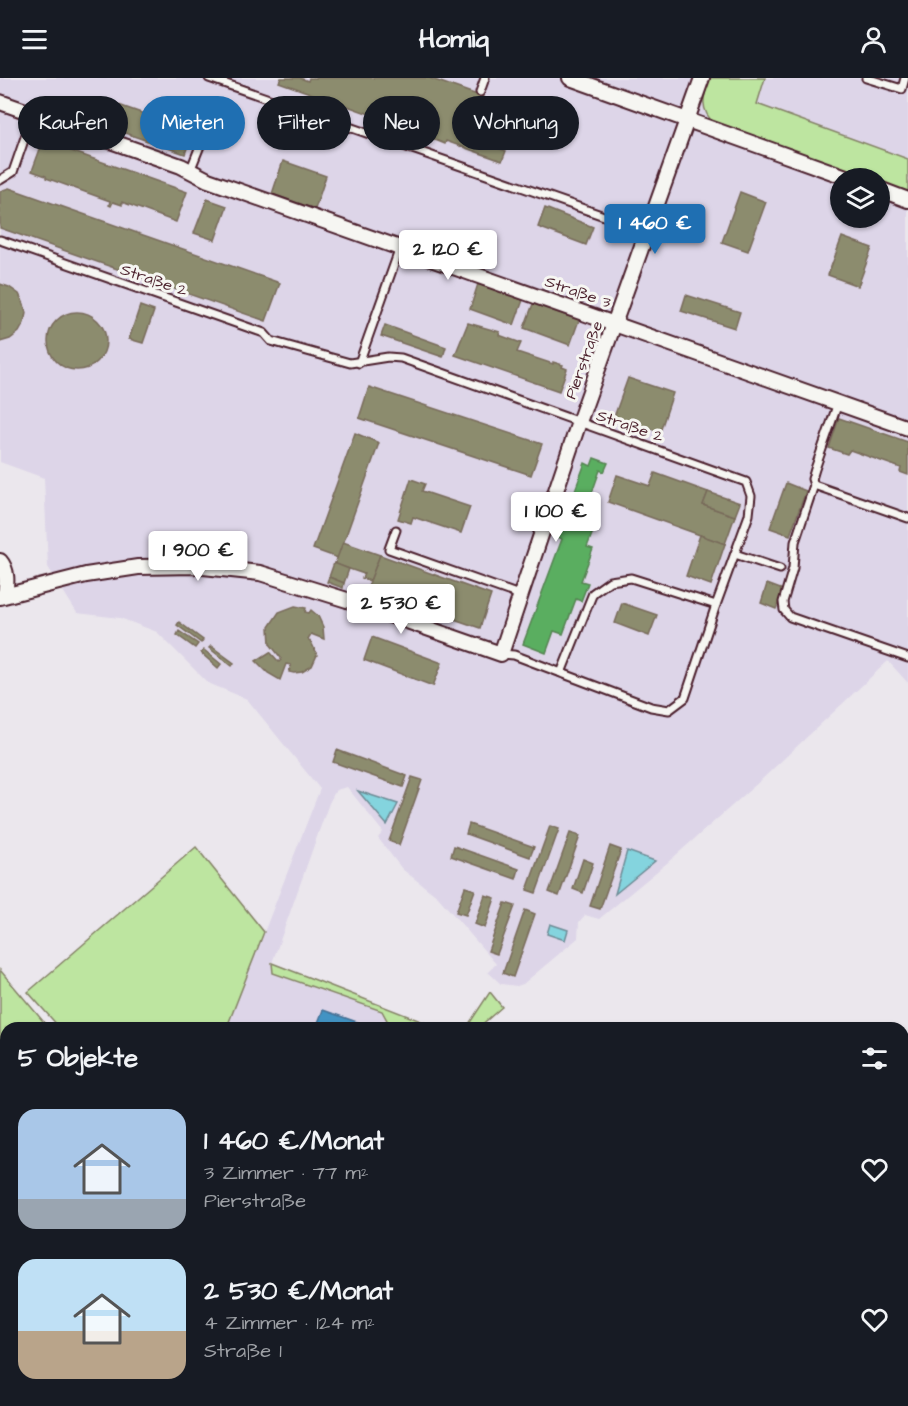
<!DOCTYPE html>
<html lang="de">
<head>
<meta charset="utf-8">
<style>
  body { margin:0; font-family:"Architects Daughter",sans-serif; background:#20242c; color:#f1f3f6; height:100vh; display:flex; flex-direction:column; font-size:22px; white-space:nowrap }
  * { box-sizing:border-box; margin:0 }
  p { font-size:20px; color:#9ea1a6 }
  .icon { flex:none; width:33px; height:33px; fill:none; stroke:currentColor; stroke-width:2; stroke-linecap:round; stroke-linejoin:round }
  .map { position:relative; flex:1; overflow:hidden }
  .drawer { position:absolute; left:0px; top:944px; width:909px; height:386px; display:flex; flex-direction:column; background:#171b24; border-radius:18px 18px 0 0; box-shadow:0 2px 4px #0004 }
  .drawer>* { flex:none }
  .guide { position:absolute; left:18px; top:18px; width:600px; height:54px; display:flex; gap:12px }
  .fabs { position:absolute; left:830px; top:90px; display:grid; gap:12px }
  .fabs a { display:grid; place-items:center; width:60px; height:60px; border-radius:50%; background:#171b24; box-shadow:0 2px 4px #0004; font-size:30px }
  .price { position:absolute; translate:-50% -51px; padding:0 14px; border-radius:6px; background:#fff; color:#222; font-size:20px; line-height:39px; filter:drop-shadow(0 2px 3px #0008) }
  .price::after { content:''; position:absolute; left:50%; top:36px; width:18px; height:14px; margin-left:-9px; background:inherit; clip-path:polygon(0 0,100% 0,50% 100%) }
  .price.on { background:#1f6fb2; color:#fff }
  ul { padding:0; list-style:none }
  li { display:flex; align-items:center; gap:18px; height:150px; padding:0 18px }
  li span { display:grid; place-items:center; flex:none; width:168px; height:120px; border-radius:18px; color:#555 }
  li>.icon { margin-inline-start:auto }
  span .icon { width:72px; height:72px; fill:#fffc; stroke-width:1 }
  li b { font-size:26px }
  h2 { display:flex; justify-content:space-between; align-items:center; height:72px; padding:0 18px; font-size:26px }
  .chip { padding:0 21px; border-radius:27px; background:#171b24; box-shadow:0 2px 4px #0004; font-size:21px; line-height:54px }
  .chip.on { background:#1f6fb2; color:#fff }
  header { display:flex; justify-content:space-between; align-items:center; height:78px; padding:0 18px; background:#171b24; font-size:27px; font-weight:700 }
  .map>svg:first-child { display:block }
</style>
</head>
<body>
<header><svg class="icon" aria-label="menu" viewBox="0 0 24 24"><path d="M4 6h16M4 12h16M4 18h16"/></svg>Homiq<svg class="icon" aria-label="person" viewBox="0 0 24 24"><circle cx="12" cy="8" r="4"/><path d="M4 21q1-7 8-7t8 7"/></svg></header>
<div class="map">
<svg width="908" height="1328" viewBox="0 0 908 1328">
  <rect width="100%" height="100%" fill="#ebe7ed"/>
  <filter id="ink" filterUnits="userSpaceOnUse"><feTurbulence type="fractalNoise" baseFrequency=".0167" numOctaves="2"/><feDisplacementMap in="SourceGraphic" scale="12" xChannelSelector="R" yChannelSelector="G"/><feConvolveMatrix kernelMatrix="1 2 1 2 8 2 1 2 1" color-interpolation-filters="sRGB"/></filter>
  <g filter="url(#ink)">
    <!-- built -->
    <path fill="#ddd5e8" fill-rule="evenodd" d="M0,0H908V605L888,583L760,703L667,785L599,841L585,837L579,844L578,860L523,906L517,908L501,906L488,894L496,886L438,819L402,791L378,760L383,754L347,709L336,712L329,725L272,885L273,894L382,933L388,944L404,949H227L320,711L247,621L208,605L157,554L120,540L77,535L48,489L44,400L0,384ZM840,100H879V140H840Z"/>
    <!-- green -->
    <g fill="#bde5a0" stroke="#848266" stroke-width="1.5">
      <path d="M710,0H765L757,26L908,81V114L879,104V100H870L715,46C699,32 703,18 710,0Z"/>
      <polygon points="196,769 264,854 227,949 59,949 28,914"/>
      <polygon points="272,885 436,949 404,949 388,944 382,933 273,895"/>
      <polygon points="0,892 48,949 6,950 6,1269 0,1272"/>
      <polygon points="490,914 502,929 479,949 467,949"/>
      <polygon points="6,1294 6,1323 21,1323 26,1328 0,1328 0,1297"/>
    </g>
    <!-- water -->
    <g fill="#84d4de" stroke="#6d8c96" stroke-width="1.5">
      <polygon points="358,713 398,726 387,747"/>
      <polygon points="627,773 655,783 615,816"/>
      <polygon points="550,846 568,852 565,862 547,856"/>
    </g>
    <!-- schools -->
    <polygon fill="#4393c3" stroke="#457095" stroke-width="1.5" points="323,932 371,949 316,950"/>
    <!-- public -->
    <polygon fill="#5aae61" stroke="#558351" stroke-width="1.5" points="594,380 608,385 604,394 600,392 581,446 594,451 587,469 593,471 581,503 588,505 581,523 576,521 563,556 554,553 546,575 523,566 562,461 558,459 585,385 591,388"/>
    <!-- industry -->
    <g fill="#8c8c6e" stroke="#786b5a" stroke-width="1.5">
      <polygon points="281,0 300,0 308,3 309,0 429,0 483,19 468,59 506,73 502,83 446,63 445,66 433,61 434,59 336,24 335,27 323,23 324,20 279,4"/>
      <polygon points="110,24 193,53 185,76 102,47"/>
      <polygon points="492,41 514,49 506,70 485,63"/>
      <polygon points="43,63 187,114 176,144 122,124 122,127 113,124 111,128 109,127 110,123 46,100 46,98 32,93"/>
      <polygon points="283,83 326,98 315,131 272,116"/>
      <polygon points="9,110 280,205 266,243 0,150 0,113"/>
      <polygon points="740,114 766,124 748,173 722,164"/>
      <polygon points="207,121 227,128 215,162 194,155"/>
      <polygon points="545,130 593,149 586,167 538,149"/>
      <polygon points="842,159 872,170 858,208 828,197"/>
      <polygon points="0,206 9,209 19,216 24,226 26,235 24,245 19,254 10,261 0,264"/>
      <polygon points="478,206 523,222 514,247 470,231"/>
      <polygon points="686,217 740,234 735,250 681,233"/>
      <polygon points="533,226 579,242 570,267 524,250"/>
      <polygon points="140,228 154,233 143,265 129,261"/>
      <circle cx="77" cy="263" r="29"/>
      <polygon points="468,245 500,254 499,257 521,265 517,274 553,286 553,284 563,287 562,289 567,291 559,313 455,277"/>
      <polygon points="385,247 446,269 443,279 381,258"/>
      <polygon points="628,300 673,315 660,354 614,339"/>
      <polygon points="369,309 542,366 531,397 359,340"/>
      <polygon points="839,340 908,364 908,397 900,394 901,390 850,372 847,376 829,370"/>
      <polygon points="355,355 379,365 338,480 313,471"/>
      <polygon points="655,395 708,414 703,427 735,438 725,466 608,424 617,397 650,408"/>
      <polygon points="411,401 425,406 422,413 470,429 461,455 413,439 411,445 398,441"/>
      <polygon points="786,405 806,413 790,457 770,450"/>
      <polygon points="708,414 740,425 735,438 703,427"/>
      <polygon points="700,457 725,466 711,507 686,498"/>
      <polygon points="343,464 380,477 370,503 362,500 364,496 335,486"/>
      <polygon points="380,477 491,517 480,550 367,511"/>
      <polygon points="334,485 349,491 344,505 329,499"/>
      <polygon points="329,499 344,505 343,510 327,504"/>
      <polygon points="767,506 783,512 776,531 761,525"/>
      <polygon points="622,525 657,537 649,558 615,545"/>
      <polygon points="295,528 306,530 305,534 309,535 311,532 318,538 323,549 324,561 311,556 308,561 312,566 317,577 312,588 302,594 294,595 289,594 291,587 286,586 280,602 268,595 256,583 270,574 279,584 281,582 281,580 270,566 269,549 279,534"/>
      <polygon points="179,544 203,562 201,565 177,547"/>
      <polygon points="179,553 198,566 195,570 177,557"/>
      <polygon points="372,559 442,585 433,608 364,582"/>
      <polygon points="211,568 234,585 232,588 209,570"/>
      <polygon points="204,572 221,586 218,590 201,575"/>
      <polygon points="337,672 407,698 403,709 333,684"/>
      <polygon points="412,699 422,702 399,767 389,763"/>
      <polygon points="469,746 534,769 530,779 466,756"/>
      <polygon points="550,748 559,751 536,815 527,812"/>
      <polygon points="570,755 580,758 559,818 549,814"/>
      <polygon points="454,768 519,791 516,801 451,778"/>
      <polygon points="610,768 621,772 600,831 590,828"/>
      <polygon points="583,781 593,785 583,815 573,811"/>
      <polygon points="465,809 475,812 466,837 456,834"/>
      <polygon points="485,817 495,820 485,850 475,846"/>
      <polygon points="505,825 515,828 497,876 488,873"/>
      <polygon points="525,832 535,836 513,899 503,895"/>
    </g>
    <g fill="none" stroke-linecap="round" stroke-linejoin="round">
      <defs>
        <g id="service">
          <polyline points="209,0 647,153"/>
          <polyline points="866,0 902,11 905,0"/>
          <polyline points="480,14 485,0"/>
          <polyline points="190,93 206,53"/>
          <polyline points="0,102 13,94 33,36"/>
          <polyline points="0,162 264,255 271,263 350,285 388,279 401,280 746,404 751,418 749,437 716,527 685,620 669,632 651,629 514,577 501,576"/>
          <polyline points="359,285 400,170"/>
          <polyline points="838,325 815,391 812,401 814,407 908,440"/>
          <polyline points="814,407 795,464 793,490 783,524 784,532 790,539 908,580"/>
          <polyline points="396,452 389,471 522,518"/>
          <polyline points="735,476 780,491"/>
          <polyline points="561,595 593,515 610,503 631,500 716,527"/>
          <polyline points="115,1323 119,1328"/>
        </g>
        <g id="minor">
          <polyline points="570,0 849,100"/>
          <polyline points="0,24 181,88 208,102 908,350"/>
          <polyline points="879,111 908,122"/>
          <path d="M0,483C8,492 7,505 5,517"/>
          <polyline points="0,519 86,497 138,489 194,488 260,495 347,522 501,576 579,344 702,0"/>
        </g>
      </defs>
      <!-- service casing -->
      <use href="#service" stroke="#4a1f2b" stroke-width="11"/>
      <!-- minor casing -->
      <use href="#minor" stroke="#4a1f2b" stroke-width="18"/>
      <!-- service -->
      <use href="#service" stroke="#f6f6f2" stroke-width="7"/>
      <!-- minor -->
      <use href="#minor" stroke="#f6f6f2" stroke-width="14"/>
    </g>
  </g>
  <g text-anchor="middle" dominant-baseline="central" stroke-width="6" stroke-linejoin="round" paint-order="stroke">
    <!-- street labels -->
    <g font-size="16" fill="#4a1f2b" stroke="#f6f6f2">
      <text transform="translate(154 202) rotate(19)">Straße 2</text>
      <text transform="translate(578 214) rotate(19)">Straße 3</text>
      <text transform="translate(584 282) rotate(-70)">Pierstraße</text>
      <text transform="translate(630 348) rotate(19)">Straße 2</text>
    </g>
  </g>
</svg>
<div class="fabs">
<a><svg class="icon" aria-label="layers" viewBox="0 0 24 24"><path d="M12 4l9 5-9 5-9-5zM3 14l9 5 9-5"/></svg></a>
</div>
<b class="price on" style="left:655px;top:177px">1 460 €</b>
<b class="price" style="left:448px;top:203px">2 120 €</b>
<b class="price" style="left:556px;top:465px">1 100 €</b>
<b class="price" style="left:198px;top:504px">1 900 €</b>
<b class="price" style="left:401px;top:557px">2 530 €</b>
<div class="guide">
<a class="chip">Kaufen</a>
<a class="chip on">Mieten</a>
<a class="chip">Filter</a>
<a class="chip">Neu</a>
<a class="chip">Wohnung</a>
</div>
<section class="drawer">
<h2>5 Objekte<svg class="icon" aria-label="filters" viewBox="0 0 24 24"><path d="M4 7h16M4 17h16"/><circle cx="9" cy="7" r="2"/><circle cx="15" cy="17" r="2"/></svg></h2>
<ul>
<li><span style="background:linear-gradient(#a9c7e8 75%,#9aa5b1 0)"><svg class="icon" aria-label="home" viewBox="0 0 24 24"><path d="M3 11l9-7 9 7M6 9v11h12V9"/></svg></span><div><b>1 460 €/Monat</b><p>3 Zimmer · 77 m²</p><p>Pierstraße</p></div><svg class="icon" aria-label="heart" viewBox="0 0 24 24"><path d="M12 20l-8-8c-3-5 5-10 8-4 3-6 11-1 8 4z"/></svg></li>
<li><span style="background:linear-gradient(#bfe0f5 60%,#b9a48a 0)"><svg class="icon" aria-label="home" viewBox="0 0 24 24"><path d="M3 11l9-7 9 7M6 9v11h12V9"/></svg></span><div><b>2 530 €/Monat</b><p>4 Zimmer · 124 m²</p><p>Straße 1</p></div><svg class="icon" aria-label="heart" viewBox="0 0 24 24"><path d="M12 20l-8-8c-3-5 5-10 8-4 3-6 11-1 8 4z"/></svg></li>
</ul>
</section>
</div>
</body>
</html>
